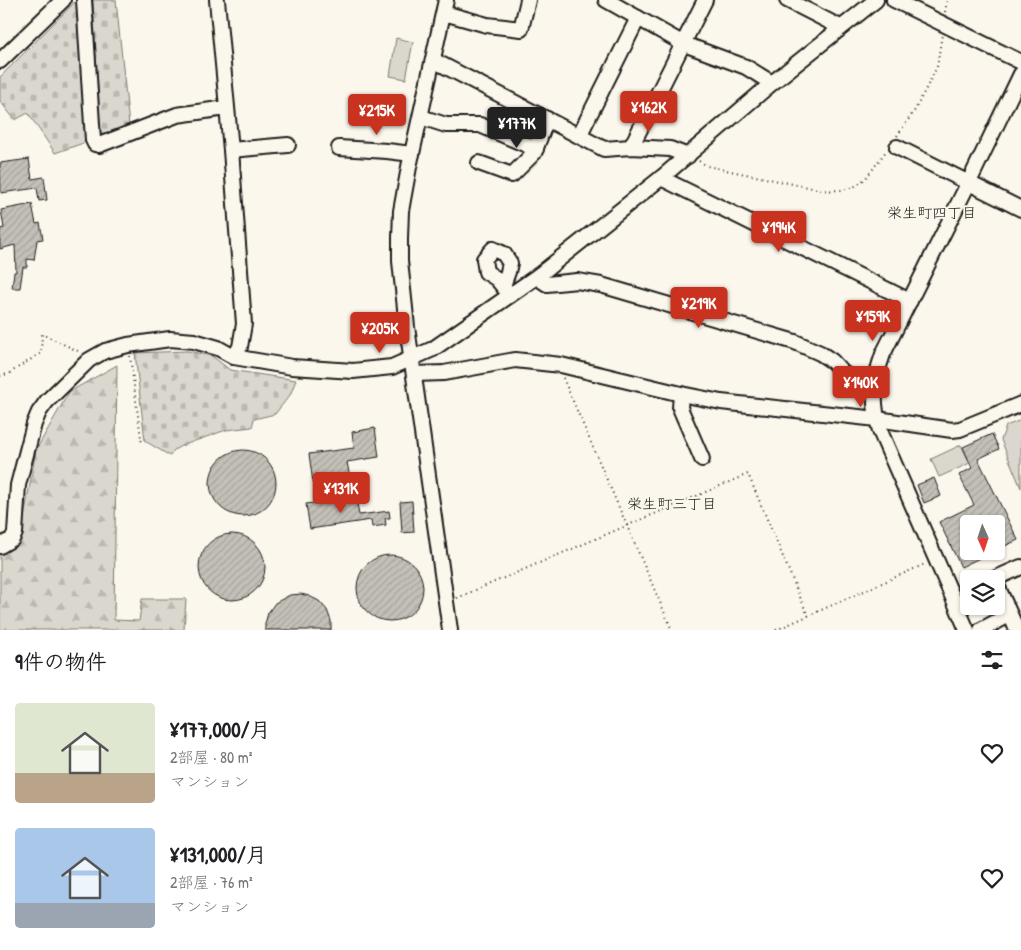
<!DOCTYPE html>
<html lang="ja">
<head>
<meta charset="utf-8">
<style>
  body { margin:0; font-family:"Patrick Hand","Klee One",sans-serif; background:#f2f2f2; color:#202124; height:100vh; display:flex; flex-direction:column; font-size:19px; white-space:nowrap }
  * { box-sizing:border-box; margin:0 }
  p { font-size:16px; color:#757577 }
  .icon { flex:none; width:28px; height:28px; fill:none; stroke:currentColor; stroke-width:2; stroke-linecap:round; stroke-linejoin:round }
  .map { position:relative; height:630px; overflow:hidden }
  .details { display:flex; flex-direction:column; background:#fff; flex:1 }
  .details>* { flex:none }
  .needle { width:32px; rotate:177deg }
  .controls { position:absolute; left:960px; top:515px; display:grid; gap:10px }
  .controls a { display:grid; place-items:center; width:45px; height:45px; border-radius:5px; background:#fff; box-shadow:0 1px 4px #0004; font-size:25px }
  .price { position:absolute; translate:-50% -42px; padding:0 11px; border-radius:5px; background:#c8321e; color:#fff; font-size:16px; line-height:32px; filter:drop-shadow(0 1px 2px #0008) }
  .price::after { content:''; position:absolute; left:50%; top:30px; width:15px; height:11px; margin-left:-8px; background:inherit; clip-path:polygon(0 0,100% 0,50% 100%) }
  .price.active { background:#222; color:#fff }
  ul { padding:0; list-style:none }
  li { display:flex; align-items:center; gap:15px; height:125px; padding:0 15px }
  li span { display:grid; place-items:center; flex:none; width:140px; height:100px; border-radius:5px; color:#555 }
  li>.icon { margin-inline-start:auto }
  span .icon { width:60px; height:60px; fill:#fffc; stroke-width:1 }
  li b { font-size:21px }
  h2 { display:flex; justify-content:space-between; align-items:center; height:60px; padding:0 15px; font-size:21px }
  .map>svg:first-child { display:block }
</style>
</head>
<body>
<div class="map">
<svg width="1021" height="630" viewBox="0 0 1021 630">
  <defs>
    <pattern id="forest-firs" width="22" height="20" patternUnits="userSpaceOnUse" patternTransform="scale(1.25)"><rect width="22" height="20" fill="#dad7ce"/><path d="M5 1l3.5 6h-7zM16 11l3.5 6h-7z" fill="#bab8b0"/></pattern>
    <pattern id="cemetery-stones" width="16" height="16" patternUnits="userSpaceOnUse" patternTransform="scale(1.25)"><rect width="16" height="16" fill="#dad7ce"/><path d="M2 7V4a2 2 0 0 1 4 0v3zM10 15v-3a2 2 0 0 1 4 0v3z" fill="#bab8b0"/></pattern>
    <pattern id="building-hatch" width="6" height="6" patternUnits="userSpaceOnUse" patternTransform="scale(1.25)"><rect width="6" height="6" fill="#c3c0b8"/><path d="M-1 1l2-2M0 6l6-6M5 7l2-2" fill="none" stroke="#a7a49e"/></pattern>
  </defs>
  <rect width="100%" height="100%" fill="#fbf7ec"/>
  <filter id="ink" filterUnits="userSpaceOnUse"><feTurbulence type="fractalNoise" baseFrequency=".02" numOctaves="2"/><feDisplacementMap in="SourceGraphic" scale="10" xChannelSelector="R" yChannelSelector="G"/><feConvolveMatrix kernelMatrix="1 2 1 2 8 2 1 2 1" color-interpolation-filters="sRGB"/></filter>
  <g filter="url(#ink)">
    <!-- forest -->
    <polygon fill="url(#forest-firs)" stroke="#7b7a75" points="117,365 114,620 139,621 142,599 186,599 184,630 0,630 0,553 11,547 22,529 36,450 69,392"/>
    <!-- cemetery -->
    <g fill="url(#cemetery-stones)" stroke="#7b7a75">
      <polygon points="77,0 89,141 55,153 28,113 15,120 0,101 0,77"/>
      <polygon points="93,0 116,0 130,135 101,140"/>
      <polygon points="187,351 212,356 230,370 296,380 290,395 275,414 254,419 252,427 226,430 181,446 174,450 170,456 145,441 135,353"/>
    </g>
    <!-- park -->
    <g fill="#dad7ce" stroke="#7b7a75">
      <polygon points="396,38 413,42 406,79 390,76"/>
      <polygon points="1021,420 1021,488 1001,440 1006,426"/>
      <polygon points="961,445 970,463 939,477 931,459"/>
    </g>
    <!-- building -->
    <g fill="url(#building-hatch)" stroke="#1c1c1c">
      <polygon points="29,159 32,179 44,177 47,200 39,201 37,188 1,193 0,163"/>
      <polygon points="32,204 36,224 40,223 43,239 37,240 34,260 27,259 27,267 23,267 20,288 12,288 14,272 16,272 15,245 0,249 0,229 4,228 1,210"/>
      <polygon points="375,428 379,457 347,462 350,478 313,483 309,454 354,448 352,432"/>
      <polygon points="992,434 999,449 978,459 1018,540 996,550 996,524 969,524 969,551 994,551 961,567 939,522 974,505 959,475 972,468 963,447"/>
      <circle cx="243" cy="483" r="33"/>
      <polygon points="934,478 941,496 924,503 917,485"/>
      <polygon points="356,497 359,515 389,511 390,518 385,518 386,525 372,527 371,520 310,529 306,504"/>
      <polygon points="412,501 414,532 402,533 400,502"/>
      <circle cx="232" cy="567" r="33"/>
      <circle cx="390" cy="588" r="33"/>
      <polygon points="301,594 309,596 319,601 327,610 331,621 331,630 265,630 265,624 268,613 275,603 290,595"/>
    </g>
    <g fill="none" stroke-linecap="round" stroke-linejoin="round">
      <defs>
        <g id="minor">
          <polyline points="84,0 93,140 95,144 99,145 177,115 226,108"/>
          <polyline points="217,0 231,150 244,324 240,347 234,357"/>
          <polyline points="446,0 409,167 401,211 400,238 400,261 407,327 450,630"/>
          <polyline points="606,0 684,44 746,67 772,83"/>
          <polyline points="787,0 840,27"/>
          <polyline points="894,0 1021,62"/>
          <polyline points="444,13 487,25 521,29 528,0"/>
          <polyline points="433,60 604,149 631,147 670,149 688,156"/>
          <polyline points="0,61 63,0"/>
          <polyline points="421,117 446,125 480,125 536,149"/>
          <polyline points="579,136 638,18"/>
          <polyline points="631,147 705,0"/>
          <polyline points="897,147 1021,209"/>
          <polyline points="339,148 387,151 412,154"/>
          <polyline points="231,150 288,145"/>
          <polyline points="479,163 512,175 534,153 547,119"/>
          <polyline points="661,178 910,301"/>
          <polyline points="539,275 541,280 547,284 577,281 601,285 795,342 820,353 832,361 843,373 874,393"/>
          <polyline points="503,286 508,272 510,263 504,254 493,249 484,259 486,272 497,279 510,295"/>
          <polyline points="414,374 444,373 515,360 561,365 681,394 721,402 877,419 952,430 960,429 1021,404"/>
          <polyline points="681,394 680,408 702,459"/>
          <polyline points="0,546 12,539 15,533 18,485 34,424 39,412 47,401 89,360 105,351 128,345 170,339 194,341 218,348 234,357 292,367 353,371 392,367 433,349 539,275 661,178 772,83 876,0"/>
          <polyline points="994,579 1021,567"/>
          <polyline points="996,583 1017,630"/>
          <path d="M967,630L880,431C872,402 873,382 883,354L969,182L1021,74"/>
          <polyline points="981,630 1009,615"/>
        </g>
      </defs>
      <!-- minor casing -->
      <use href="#minor" stroke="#1c1c1c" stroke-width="18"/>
      <!-- path -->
      <g stroke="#1c1c1c" stroke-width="2" stroke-dasharray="1 4" stroke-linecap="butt">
        <polyline points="945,12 947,0"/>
        <polyline points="897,136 915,110 937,67 942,34"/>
        <path d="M699,161L707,166L822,190C863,193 864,179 887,150"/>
        <polyline points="130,356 142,445"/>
        <polyline points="0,376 8,374 41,353 42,334 80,352"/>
        <polyline points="563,378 672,630"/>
        <polyline points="457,598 748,474 808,616"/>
        <polyline points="776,630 925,564"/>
      </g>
      <!-- minor -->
      <use href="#minor" stroke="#fbf7ec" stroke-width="14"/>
    </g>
  </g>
  <g text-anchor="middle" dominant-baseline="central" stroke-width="4" stroke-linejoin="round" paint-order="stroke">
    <!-- neighbourhood labels -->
    <g font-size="15" fill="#1c1c1c" stroke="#fbf7ec">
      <text x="932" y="212">栄生町四丁目</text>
      <text x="672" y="503">栄生町三丁目</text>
    </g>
  </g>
</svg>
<div class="controls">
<a><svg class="needle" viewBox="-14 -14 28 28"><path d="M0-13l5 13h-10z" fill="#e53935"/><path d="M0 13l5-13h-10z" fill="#757577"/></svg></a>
<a><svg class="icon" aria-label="layers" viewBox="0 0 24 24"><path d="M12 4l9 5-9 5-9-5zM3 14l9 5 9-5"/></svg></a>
</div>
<b class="price" style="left:649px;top:133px">¥162K</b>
<b class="price" style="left:377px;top:136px">¥215K</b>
<b class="price active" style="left:517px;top:149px">¥177K</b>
<b class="price" style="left:779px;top:253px">¥194K</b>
<b class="price" style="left:699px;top:329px">¥219K</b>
<b class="price" style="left:873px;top:342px">¥159K</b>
<b class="price" style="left:380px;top:354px">¥205K</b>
<b class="price" style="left:861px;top:408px">¥140K</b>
<b class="price" style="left:341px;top:514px">¥131K</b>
</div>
<section class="details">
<h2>9件の物件<svg class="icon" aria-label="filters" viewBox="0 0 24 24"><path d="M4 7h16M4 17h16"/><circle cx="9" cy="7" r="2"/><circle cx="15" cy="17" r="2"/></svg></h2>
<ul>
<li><span style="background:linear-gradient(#dfe7d0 70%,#b9a48a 0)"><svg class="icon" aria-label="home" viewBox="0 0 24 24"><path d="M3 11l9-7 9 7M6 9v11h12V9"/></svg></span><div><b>¥177,000/月</b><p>2部屋 · 80 m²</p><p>マンション</p></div><svg class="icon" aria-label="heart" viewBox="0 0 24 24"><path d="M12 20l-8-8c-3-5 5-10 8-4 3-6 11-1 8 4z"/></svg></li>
<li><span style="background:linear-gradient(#a9c7e8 75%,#9aa5b1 0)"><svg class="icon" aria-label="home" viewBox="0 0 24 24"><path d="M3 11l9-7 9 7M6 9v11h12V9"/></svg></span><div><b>¥131,000/月</b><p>2部屋 · 76 m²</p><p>マンション</p></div><svg class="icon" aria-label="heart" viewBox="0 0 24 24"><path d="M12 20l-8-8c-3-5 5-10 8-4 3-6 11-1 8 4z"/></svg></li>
</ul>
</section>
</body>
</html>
